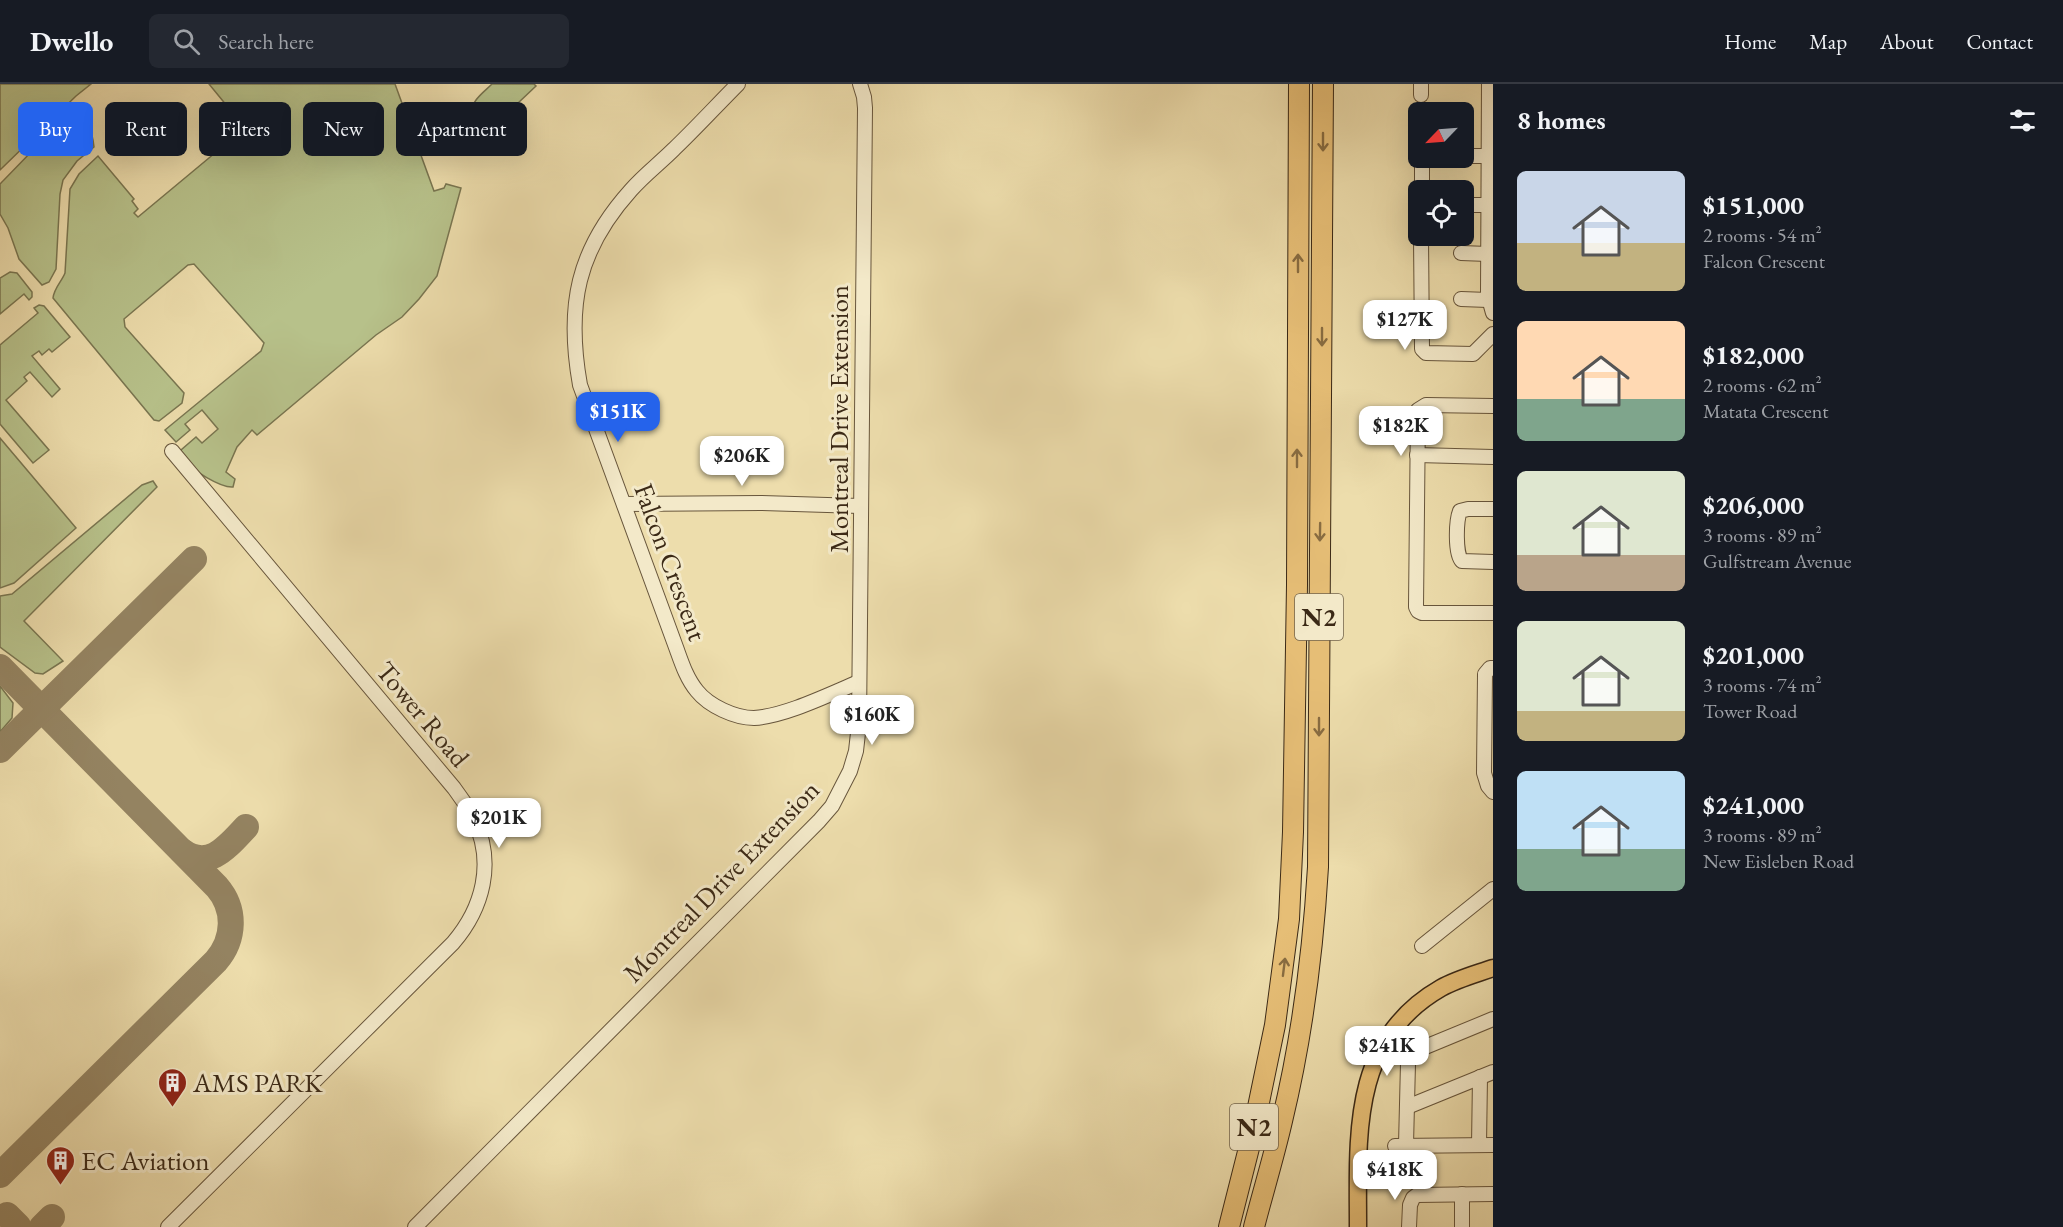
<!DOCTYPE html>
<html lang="en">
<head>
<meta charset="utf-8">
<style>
  body { margin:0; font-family:"EB Garamond",serif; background:#242831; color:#f1f3f6; height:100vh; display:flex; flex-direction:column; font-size:22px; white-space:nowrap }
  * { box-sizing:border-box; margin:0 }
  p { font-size:20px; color:#9ea1a6 }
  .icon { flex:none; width:33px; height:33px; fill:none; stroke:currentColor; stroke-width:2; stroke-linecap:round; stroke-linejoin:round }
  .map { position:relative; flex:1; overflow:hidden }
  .side { display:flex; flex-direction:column; background:#171b24; width:570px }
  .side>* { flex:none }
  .hud { position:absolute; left:18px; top:18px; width:570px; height:54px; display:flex; gap:12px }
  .needle { width:39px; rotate:245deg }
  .buttons { position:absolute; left:1408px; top:18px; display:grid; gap:12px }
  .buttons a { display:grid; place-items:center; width:66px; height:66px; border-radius:9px; background:#171b24; box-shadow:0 6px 24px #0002; font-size:30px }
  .price { position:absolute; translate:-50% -51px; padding:0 14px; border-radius:12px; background:#fff; color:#222; font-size:20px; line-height:39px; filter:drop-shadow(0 2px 3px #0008) }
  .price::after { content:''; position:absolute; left:50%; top:36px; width:18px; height:14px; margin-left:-9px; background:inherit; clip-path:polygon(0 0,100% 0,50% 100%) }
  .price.current { background:#2563eb; color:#fff }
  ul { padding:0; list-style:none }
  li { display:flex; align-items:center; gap:18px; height:150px; padding:0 24px }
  li span { display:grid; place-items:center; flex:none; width:168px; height:120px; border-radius:9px; color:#555 }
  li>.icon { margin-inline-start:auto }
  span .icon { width:72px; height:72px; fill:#fffc; stroke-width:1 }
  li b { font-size:26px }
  h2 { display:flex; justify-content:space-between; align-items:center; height:72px; padding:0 24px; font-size:26px }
  .pill { padding:0 21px; border-radius:9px; background:#171b24; box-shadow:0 6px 24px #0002; font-size:21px; line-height:54px }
  .pill.current { background:#2563eb; color:#fff }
  header { display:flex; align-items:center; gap:36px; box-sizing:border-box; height:84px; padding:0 30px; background:#171b24; border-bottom:2px solid #363941 }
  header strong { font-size:28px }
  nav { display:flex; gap:33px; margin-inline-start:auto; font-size:21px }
  .search { width:420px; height:54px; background:#242831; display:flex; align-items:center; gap:15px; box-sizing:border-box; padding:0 21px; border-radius:9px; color:#9ea1a6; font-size:22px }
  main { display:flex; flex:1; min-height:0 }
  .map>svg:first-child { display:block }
</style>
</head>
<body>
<header>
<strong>Dwello</strong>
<div class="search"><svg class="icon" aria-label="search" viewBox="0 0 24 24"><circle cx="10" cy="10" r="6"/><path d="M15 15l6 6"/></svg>Search here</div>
<nav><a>Home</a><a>Map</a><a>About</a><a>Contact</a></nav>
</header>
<main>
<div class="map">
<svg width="1493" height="1143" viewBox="0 0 1493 1143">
  <rect width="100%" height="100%" fill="#edddac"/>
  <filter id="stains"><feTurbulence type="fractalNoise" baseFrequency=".00333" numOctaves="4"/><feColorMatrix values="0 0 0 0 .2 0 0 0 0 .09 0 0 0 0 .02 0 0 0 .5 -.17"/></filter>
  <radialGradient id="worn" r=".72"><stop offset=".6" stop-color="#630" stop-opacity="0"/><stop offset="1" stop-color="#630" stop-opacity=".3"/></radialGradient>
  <!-- green -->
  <g fill="#b7c18a" stroke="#797550" stroke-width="1.5">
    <polygon points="0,0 91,0 76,12 0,86"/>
    <path d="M209,0H395L434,107L444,104L446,100L461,104L437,192L419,215L402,233L376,251L257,351L252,346L237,363L226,388L235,395L233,403C221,404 191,386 185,376C183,373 182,369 181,366L196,353L202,359L218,345L202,326L185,340L190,346L176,358L165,346L261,267L264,259L194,180L188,181L124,235L125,243L184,309L182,319L159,337L154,336L53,214C54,204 62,197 65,189L70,105L79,90L98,72L134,115L132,117L138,125L134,129L138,133L245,44Z"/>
    <path d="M492,0H534L536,2L498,38L504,45L493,54L472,31C470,17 483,9 492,0Z"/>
    <path d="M67,31C88,32 92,45 94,63L77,77L63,96L60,110L56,185L49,198L42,201L19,175L8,144L0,130V100Z"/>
    <polygon points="10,188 17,189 32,208 32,213 29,216 24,210 0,230 0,194"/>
    <polygon points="39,221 44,222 70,253 52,268 49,265 42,271 39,267 32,272 60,305 52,313 30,288 24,293 27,297 6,316 49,366 33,379 0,340 0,261 38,229 34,224"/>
    <polygon points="0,354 76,444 14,499 0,504"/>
    <polygon points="153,397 157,403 24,537 63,577 43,590 35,589 0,563 0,512 12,510 142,401"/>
    <polygon points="0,602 13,619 12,634 0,648"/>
  </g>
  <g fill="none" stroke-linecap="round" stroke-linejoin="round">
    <!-- taxiway -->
    <g stroke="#948361" stroke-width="26">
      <path d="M0,583L217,803C236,825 235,855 216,877L0,1091"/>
      <polyline points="0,666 194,475"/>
      <path d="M182,767C209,787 228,762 246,743"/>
      <polyline points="7,1131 18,1142"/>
      <polyline points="42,1143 52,1133"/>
    </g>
    <defs>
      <g id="minor">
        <path d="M738,0C717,21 696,44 674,65C660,79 644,91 631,106C577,166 566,222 580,301L677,566C682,580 687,595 697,607C709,622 735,634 754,634C786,632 830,610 859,598"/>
        <polyline points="1489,0 1488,211 1493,229"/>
        <polyline points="1421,11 1421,0"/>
        <polyline points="1464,72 1487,72"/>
        <polyline points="1422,106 1422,74"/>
        <polyline points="1464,121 1488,121"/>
        <polyline points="1421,152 1422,265 1426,269 1473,270 1493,250"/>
        <polyline points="1461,169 1488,170"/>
        <polyline points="1461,215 1488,216"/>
        <polyline points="1493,322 1426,321 1418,326 1416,523 1418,527 1422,529 1493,529"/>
        <polyline points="1417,371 1493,373"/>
        <polyline points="624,420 761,419 860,422"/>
        <path d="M1493,425H1468L1460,427C1456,437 1455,470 1462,477L1493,478"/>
        <polyline points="1493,584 1490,584 1485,590 1484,689 1488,702 1493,708"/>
        <polyline points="1422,862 1493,805"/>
        <polyline points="1407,1023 1493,988"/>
        <polyline points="1406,1061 1408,979 1413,968 1493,935"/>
        <polyline points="1479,1061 1480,993"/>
        <polyline points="1395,1062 1493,1061"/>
        <path d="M168,1143L453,859C483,824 495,779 474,735C469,724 461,714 454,704L172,367"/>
        <polyline points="415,1143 819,737 832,722 850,687 856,667 859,640 865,24 864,13 860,0"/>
        <polyline points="1409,1143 1410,1121 1413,1114 1417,1111 1493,1110"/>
        <polyline points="1462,1143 1462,1110"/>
      </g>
      <path id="major" d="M1358,1143C1358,1052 1350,956 1441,904C1457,895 1476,890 1493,884"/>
      <g id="highway">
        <polyline points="1229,1143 1252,1052 1275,941 1289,835 1293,748 1297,501 1299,0"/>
        <path d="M1254,1143C1263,1108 1274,1072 1282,1037C1302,954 1313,868 1318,783L1323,0"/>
      </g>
    </defs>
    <!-- minor casing -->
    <use href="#minor" stroke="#68563c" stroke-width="16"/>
    <!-- major casing -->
    <use href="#major" stroke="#3b2916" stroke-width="19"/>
    <!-- highway casing -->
    <use href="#highway" stroke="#3b2916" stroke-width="22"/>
    <!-- minor -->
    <use href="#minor" stroke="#f3e9c9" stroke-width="14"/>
    <!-- major -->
    <use href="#major" stroke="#e6be76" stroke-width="16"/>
    <!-- highway -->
    <use href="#highway" stroke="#e6be76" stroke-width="20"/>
  </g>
  <!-- one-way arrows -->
  <defs><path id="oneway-shaft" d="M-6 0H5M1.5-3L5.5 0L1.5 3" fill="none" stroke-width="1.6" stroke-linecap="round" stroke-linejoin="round" transform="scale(1.5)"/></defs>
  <g stroke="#886c41">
    <use href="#oneway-shaft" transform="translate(1323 58) rotate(90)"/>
    <use href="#oneway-shaft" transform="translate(1298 179) rotate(-90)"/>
    <use href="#oneway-shaft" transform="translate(1322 253) rotate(90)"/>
    <use href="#oneway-shaft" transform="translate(1297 374) rotate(-90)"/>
    <use href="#oneway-shaft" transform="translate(1320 448) rotate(91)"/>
    <use href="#oneway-shaft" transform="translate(1319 643) rotate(90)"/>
    <use href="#oneway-shaft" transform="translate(1284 883) rotate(-83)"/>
  </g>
  <!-- icons -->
  <defs>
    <symbol id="building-pin" viewBox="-11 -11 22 30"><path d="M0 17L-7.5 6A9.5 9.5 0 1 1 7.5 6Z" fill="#8f2418" stroke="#f3e9c9"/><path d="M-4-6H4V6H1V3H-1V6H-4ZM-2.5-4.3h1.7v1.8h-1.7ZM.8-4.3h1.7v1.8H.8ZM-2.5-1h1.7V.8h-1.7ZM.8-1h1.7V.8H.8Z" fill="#fff"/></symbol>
  </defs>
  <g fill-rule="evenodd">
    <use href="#building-pin" x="156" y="982" width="33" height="45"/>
    <use href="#building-pin" x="44" y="1060" width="33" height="45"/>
  </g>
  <g text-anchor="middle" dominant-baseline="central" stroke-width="6" stroke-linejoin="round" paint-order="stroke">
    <!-- shield labels -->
    <g fill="#f3e9c9" stroke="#72634c" stroke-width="1.5">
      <rect x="1295" y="510" width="48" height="46" rx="4.5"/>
      <rect x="1230" y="1020" width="48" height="46" rx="4.5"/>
    </g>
    <g font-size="26" font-weight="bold" fill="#3b2916">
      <text x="1319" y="533">N2</text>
      <text x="1254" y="1043">N2</text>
    </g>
    <!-- street labels -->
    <g font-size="27" fill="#3b2916" stroke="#f3e9c9">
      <text transform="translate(838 335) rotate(-90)">Montreal Drive Extension</text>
      <text transform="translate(671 478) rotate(70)">Falcon Crescent</text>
      <text transform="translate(423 630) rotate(50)">Tower Road</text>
      <text transform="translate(721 797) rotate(-46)">Montreal Drive Extension</text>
    </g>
    <!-- poi labels -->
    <g font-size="27" fill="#3b2916" stroke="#f3e9c9" text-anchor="start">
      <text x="193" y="998">AMS PARK</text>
      <text x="81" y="1076">EC Aviation</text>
    </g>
  </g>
  <rect width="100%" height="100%" filter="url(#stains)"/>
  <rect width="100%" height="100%" fill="url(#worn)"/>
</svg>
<div class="buttons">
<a><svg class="needle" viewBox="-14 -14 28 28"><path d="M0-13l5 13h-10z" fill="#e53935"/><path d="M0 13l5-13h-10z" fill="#9ea1a6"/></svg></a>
<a><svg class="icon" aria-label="locate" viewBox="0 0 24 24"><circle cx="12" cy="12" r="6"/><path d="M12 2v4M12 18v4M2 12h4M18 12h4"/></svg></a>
</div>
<b class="price" style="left:1405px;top:267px">$127K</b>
<b class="price current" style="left:618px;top:359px">$151K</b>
<b class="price" style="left:1401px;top:373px">$182K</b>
<b class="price" style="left:742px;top:403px">$206K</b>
<b class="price" style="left:872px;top:662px">$160K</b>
<b class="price" style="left:499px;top:765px">$201K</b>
<b class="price" style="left:1387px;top:993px">$241K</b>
<b class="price" style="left:1395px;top:1117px">$418K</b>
<div class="hud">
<a class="pill current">Buy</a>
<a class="pill">Rent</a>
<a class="pill">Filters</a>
<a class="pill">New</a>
<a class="pill">Apartment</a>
</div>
</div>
<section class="side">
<h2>8 homes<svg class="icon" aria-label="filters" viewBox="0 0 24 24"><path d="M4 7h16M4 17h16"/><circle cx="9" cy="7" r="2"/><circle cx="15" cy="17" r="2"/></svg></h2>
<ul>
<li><span style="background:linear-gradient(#c9d6e8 60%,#c2b280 0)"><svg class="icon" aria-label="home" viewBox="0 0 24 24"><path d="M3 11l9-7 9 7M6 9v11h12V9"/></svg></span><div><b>$151,000</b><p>2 rooms · 54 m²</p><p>Falcon Crescent</p></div></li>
<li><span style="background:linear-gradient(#ffd9b3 65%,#7fa58c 0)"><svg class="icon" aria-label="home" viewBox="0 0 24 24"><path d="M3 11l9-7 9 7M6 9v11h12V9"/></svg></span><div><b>$182,000</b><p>2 rooms · 62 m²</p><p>Matata Crescent</p></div></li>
<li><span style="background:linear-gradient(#dfe7d0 70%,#b9a48a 0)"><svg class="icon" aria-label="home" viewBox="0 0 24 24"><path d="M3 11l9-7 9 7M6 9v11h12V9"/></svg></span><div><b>$206,000</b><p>3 rooms · 89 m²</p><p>Gulfstream Avenue</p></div></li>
<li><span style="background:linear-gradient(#dfe7d0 75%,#c2b280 0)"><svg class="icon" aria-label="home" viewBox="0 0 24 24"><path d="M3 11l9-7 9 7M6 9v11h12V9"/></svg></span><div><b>$201,000</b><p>3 rooms · 74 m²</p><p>Tower Road</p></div></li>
<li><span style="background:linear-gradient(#bfe0f5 65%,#7fa58c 0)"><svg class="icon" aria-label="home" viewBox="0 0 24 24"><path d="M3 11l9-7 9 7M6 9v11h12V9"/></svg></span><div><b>$241,000</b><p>3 rooms · 89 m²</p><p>New Eisleben Road</p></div></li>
</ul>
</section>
</main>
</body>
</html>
